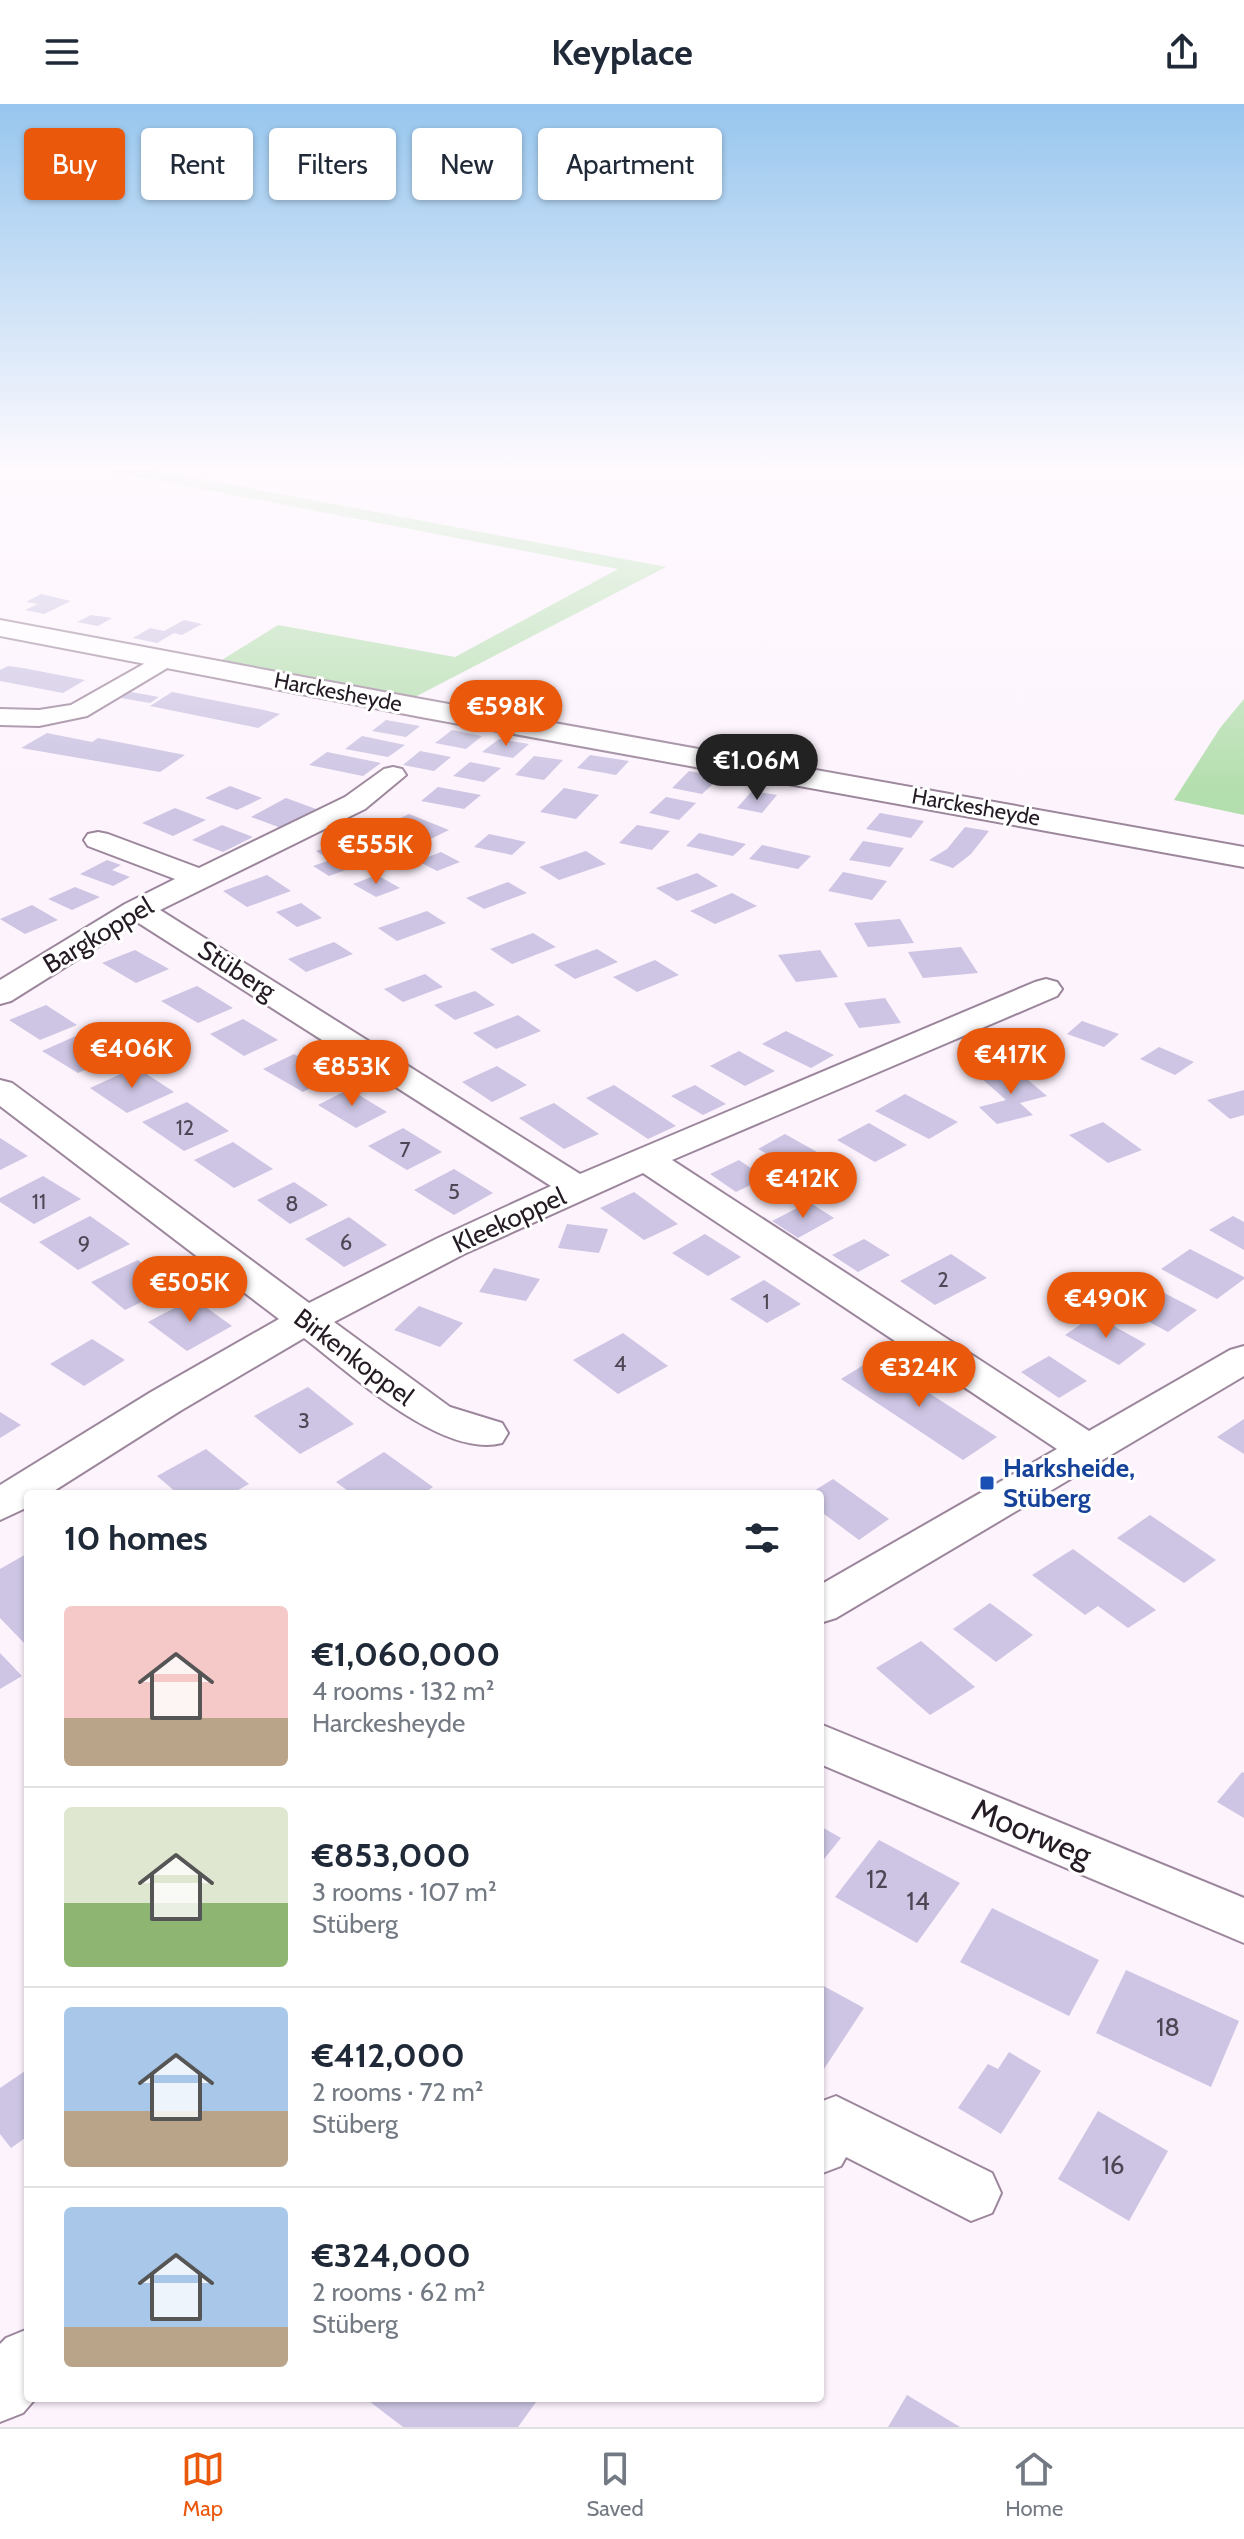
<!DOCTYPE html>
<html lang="en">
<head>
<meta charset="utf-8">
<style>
  body { margin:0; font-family:Cabin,sans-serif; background:#f6f6f7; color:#1f2937; height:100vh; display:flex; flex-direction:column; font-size:30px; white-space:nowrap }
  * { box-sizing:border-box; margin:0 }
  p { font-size:26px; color:#747a83 }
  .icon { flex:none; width:44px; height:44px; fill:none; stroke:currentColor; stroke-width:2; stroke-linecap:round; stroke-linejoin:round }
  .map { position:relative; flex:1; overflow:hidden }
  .drawer { position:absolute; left:24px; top:1386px; width:800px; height:912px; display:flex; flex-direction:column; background:#fff; border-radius:8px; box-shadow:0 2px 6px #0004 }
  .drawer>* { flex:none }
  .banner { position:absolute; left:24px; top:24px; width:800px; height:72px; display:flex; gap:16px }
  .price { position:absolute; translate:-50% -68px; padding:0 18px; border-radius:28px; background:#ea580c; color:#fff; font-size:26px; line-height:52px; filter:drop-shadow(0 2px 4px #0008) }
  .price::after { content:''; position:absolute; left:50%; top:48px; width:24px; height:18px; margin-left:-12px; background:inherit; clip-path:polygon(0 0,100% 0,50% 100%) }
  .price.active { background:#222; color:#fff }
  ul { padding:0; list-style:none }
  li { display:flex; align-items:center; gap:24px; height:200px; padding:0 40px }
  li+li { border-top:2px solid #e0e1e3 }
  li span { display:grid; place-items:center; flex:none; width:224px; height:160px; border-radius:8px; color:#555 }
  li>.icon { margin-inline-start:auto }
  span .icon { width:96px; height:96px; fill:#fffc; stroke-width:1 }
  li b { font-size:34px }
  h2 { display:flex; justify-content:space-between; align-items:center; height:96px; padding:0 40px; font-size:34px }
  .chip { padding:0 28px; border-radius:8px; background:#fff; box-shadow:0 2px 6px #0004; font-size:28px; line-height:72px }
  .chip.active { background:#ea580c; color:#fff }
  header { display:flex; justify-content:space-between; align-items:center; height:104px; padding:0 40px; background:#fff; font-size:36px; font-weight:700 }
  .dock { display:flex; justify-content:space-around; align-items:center; height:112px; border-top:2px solid #e0e1e3; background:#fff; font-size:22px; color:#747a83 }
  .dock a { display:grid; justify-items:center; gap:4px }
  .dock .active { color:#ea580c }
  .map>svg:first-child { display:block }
</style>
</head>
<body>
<header><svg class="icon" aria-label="menu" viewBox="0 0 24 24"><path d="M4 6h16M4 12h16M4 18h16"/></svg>Keyplace<svg class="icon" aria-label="share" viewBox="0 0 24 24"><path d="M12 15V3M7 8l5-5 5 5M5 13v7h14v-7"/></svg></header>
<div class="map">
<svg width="1244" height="2323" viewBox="0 0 1244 2323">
  <rect width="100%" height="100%" fill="#fdf3fd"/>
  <!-- green -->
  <g fill="#b3dead">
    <polygon points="82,362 133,362 666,463 411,595 217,559 278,521 455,553 618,465"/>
    <polygon points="1244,595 1244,711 1174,696 1220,624"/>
  </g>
  <!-- building -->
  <g fill="#cdc5e3">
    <polygon points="41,490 71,497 44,510 25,506 38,500 26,498"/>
    <polygon points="91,511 112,514 98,522 77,518"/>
    <polygon points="184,516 202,520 182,531 174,529 157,539 133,534 150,524 164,527"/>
    <polygon points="8,562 23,564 85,576 63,589 0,577 0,566"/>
    <polygon points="131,588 159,593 150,599 121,594"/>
    <polygon points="172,588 264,606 280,610 258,624 150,602"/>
    <polygon points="386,616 420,622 406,633 372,627"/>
    <polygon points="452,626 482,632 466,645 435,639"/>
    <polygon points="47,629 92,638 98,634 185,651 160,668 21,644"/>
    <polygon points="362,632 405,641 388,653 345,645"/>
    <polygon points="499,635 529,640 513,654 482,648"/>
    <polygon points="420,647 451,653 434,667 403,661"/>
    <polygon points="327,648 381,659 363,672 309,661"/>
    <polygon points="590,651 629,657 616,671 577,664"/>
    <polygon points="534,652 563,656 544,676 515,671"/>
    <polygon points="470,658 501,664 484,678 453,672"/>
    <polygon points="689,667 721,673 702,690 672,684"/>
    <polygon points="230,682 262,694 237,706 205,694"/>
    <polygon points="438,683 481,691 464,705 421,697"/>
    <polygon points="564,684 599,691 576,715 540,708"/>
    <polygon points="752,687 777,691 762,709 737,704"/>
    <polygon points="666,693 696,699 679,716 649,709"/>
    <polygon points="286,694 316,705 281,724 251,713"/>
    <polygon points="175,704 206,716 173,732 142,719"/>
    <polygon points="880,709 924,717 911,734 866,725"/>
    <polygon points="409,710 449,726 408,746 389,739 409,729 388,720"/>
    <polygon points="222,721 253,733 223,748 192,736"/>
    <polygon points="637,721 670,727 652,746 619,739"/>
    <polygon points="965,723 989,727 971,750 953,764 929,756 947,745"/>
    <polygon points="699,729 746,740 733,752 686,742"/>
    <polygon points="489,730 526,738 512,751 474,743"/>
    <polygon points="347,736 377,755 329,772 313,762 330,756 316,747"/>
    <polygon points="863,737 904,744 890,763 849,756"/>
    <polygon points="762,741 811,752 798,765 749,755"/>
    <polygon points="586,747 606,760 559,776 539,763"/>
    <polygon points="441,748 460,758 437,767 418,757"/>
    <polygon points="107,756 121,761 112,766 130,773 113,782 80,770"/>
    <polygon points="843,768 887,777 872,796 828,787"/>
    <polygon points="697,769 718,782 677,797 656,784"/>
    <polygon points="267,771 291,787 247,803 223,787"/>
    <polygon points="377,771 400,784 376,793 353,780"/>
    <polygon points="508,778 527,789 484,805 466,794"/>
    <polygon points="75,783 100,793 72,806 48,795"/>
    <polygon points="732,789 757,802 715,820 690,807"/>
    <polygon points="301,799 322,814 297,823 276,808"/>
    <polygon points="32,801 58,816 25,830 0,815"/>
    <polygon points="427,807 446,819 397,837 378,824"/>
    <polygon points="900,815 914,839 868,843 854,819"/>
    <polygon points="533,829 556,843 512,860 490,845"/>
    <polygon points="334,838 353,850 306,868 288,855"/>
    <polygon points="961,843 978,869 923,874 908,848"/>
    <polygon points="597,845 618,858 575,875 554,861"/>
    <polygon points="135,846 169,865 136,879 102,859"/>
    <polygon points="820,846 838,873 796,878 778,851"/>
    <polygon points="655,856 679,871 637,888 613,873"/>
    <polygon points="425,870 443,883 403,898 384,885"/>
    <polygon points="197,882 233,904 198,919 161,897"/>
    <polygon points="475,887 495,901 455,916 434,901"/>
    <polygon points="885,894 901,919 859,924 844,899"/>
    <polygon points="46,901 77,921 40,936 9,916"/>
    <polygon points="518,911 541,927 496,945 473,929"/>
    <polygon points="243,915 278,936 244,952 210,930"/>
    <polygon points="1082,917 1119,930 1104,943 1067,930"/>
    <polygon points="786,927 834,951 811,964 762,940"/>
    <polygon points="85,928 121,949 78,969 42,947"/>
    <polygon points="1159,943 1194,958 1175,971 1140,955"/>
    <polygon points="739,947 775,967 745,982 710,962"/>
    <polygon points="294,950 334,972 303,988 263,965"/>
    <polygon points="497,962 527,981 492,998 462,978"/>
    <polygon points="136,963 174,988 127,1009 90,984"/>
    <polygon points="1015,965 1047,992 1020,999 1033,1011 997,1020 979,1003 1006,996 981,974"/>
    <polygon points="614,981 646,1002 676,1022 648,1035 586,994"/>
    <polygon points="695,981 726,1000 703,1011 671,992"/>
    <polygon points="349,985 387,1008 356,1024 318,1001"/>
    <polygon points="1244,986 1244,1011 1230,1015 1207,996"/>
    <polygon points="905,990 958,1018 929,1035 875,1007"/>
    <polygon points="187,998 229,1027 184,1047 142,1018"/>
    <polygon points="554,999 599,1030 564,1045 519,1014"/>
    <polygon points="1103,1018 1142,1046 1108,1059 1069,1031"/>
    <polygon points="869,1019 907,1041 875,1058 837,1036"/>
    <polygon points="403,1024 442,1048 407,1066 368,1042"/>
    <polygon points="785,1030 817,1048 791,1063 758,1045"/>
    <polygon points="0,1034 28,1052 0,1066"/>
    <polygon points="233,1038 273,1065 234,1084 194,1056"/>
    <polygon points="739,1056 765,1074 736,1088 710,1070"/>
    <polygon points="454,1065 493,1089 454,1111 414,1086"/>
    <polygon points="43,1072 81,1095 34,1120 0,1098 0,1094"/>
    <polygon points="294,1078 328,1101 290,1120 257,1096"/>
    <polygon points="634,1088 678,1120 644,1136 600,1104"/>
    <polygon points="809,1098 834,1114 798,1134 772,1117"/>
    <polygon points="90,1112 130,1140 78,1166 39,1138"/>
    <polygon points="1233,1112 1244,1118 1244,1146 1209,1126"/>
    <polygon points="349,1113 387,1141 344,1163 305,1135"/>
    <polygon points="567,1120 608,1125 599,1149 558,1144"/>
    <polygon points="705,1130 741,1153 708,1172 672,1149"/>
    <polygon points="864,1135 890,1151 858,1168 832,1151"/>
    <polygon points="1190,1145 1244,1173 1244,1175 1217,1195 1161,1165"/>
    <polygon points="951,1150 987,1174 935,1201 900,1177"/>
    <polygon points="138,1156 171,1184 125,1206 91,1178"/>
    <polygon points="494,1164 540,1175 526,1197 479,1188"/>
    <polygon points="764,1176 801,1200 767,1219 730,1195"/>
    <polygon points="1143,1178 1197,1206 1168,1228 1114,1199"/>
    <polygon points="193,1194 232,1222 187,1247 148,1218"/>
    <polygon points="419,1202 463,1219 440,1243 394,1226"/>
    <polygon points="1094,1211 1146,1240 1119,1261 1065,1231"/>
    <polygon points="623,1229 668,1262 618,1290 573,1256"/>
    <polygon points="92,1235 125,1256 84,1282 50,1260"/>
    <polygon points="1049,1252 1087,1277 1059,1294 1021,1268"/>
    <polygon points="875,1254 997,1333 963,1356 841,1275"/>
    <polygon points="308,1283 354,1320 300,1350 254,1312"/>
    <polygon points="0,1308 21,1321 0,1334"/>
    <polygon points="1244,1315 1244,1350 1217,1333"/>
    <polygon points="206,1345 249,1380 231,1390 178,1390 157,1372"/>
    <polygon points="384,1348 433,1383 422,1390 352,1390 336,1378"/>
    <polygon points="833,1375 889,1415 859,1436 820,1407 820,1390 809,1390"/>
    <polygon points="1150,1411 1216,1456 1184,1479 1117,1434"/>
    <polygon points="1073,1445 1156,1506 1128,1524 1098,1502 1085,1511 1032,1471"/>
    <polygon points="28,1449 28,1543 0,1514 0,1465"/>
    <polygon points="990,1499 1033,1531 996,1558 953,1525"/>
    <polygon points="921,1537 975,1583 930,1611 876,1564"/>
    <polygon points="0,1549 22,1572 0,1585"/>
    <polygon points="1242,1668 1244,1669 1244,1714 1217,1698"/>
    <polygon points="820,1722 841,1734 820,1760"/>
    <polygon points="879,1736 960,1779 917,1839 835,1793"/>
    <polygon points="992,1804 1099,1856 1069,1912 960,1858"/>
    <polygon points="1126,1866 1239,1917 1211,1983 1096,1929"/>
    <polygon points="820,1880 864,1904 820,1971"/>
    <polygon points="1009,1948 1041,1967 1001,2030 958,2004 988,1960 998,1965"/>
    <polygon points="28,1965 28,2032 11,2044 0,2030 0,1984"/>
    <polygon points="1098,2007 1168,2047 1129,2117 1058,2075"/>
    <polygon points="907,2291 960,2323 888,2323"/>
    <polygon points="365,2294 539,2294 518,2323 403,2323"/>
  </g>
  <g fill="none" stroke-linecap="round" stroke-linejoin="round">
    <defs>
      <g id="minor">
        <polygon points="165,548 174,550 177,555 174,560 87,612 39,622 0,621 0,605 39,606 71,601"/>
        <path d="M393,663L402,665L406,671L365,705L160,806L580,1070L1035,878L1046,875L1057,878L1062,885L1057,892L672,1056L1089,1327L1230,1246L1244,1242V1272L836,1514L820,1519V1481L1057,1345L643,1069L464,1150L334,1218L450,1303L502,1319L508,1329L502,1339C442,1355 350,1269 304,1234L180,1307L49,1390H28V1403L0,1416V1381L151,1288L279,1215L0,1002V976L12,979L309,1199L438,1134L551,1082L137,818L11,897L0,900V876L125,800L175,775L88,742L84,736L88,730L98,728L108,730L199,764L345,693L384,665Z"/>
        <polygon points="820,1620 1244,1794 1244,1839 820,1660"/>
        <polygon points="836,1992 992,2069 1001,2089 992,2109 971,2117 846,2053 841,2062 820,2070 820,1998"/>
        <polygon points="28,2225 28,2294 36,2294 23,2309 0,2318 0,2240 6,2234"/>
      </g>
      <polygon id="major" points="0,516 421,595 1244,743 1244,763 421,613 0,532"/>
    </defs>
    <!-- minor casing -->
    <use href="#minor" stroke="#9c869b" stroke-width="4"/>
    <!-- major casing -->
    <use href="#major" stroke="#9c869b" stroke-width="4"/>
    <!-- minor -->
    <use href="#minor" fill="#fff" fill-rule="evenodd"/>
    <!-- major -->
    <use href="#major" fill="#fff" fill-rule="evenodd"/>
  </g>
  <!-- sky -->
  <linearGradient id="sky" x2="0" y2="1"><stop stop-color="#97c6ee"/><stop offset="0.53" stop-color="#fefafe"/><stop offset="1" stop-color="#fefafe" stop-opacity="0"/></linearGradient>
  <rect width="1244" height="688" fill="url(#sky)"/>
  <!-- markers -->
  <rect fill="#1a4fb4" stroke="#fff" stroke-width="3" x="979" y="1371" width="16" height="16" rx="4"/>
  <g text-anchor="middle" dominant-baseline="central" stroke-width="6" stroke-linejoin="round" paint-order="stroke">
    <!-- far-street labels -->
    <g font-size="22" fill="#241b24" stroke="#fff">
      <text transform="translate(338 588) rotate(11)">Harckesheyde</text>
      <text transform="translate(976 703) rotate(10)">Harckesheyde</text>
    </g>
    <!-- number labels -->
    <g font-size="22" fill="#4e4654">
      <text x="185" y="1023">12</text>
      <text x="405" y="1045">7</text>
      <text x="454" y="1087">5</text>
      <text x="39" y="1097">11</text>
      <text x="292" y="1099">8</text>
      <text x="346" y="1138">6</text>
      <text x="84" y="1139">9</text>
      <text x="943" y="1175">2</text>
      <text x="766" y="1197">1</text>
      <text x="620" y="1259">4</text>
      <text x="304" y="1316">3</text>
    </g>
    <!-- street labels -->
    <g font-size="26" fill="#241b24" stroke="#fff">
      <text transform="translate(98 831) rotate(-31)">Bargkoppel</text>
      <text transform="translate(237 866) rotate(33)">Stüberg</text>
      <text transform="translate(509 1116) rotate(-25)">Kleekoppel</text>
      <text transform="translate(354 1253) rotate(37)">Birkenkoppel</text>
    </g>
    <!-- transit labels -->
    <g font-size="26" font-weight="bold" fill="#164399" stroke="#fff" text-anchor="start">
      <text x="1003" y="1364">Harksheide,<tspan x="1003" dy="30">Stüberg</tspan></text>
    </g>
    <!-- near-number labels -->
    <g font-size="26" fill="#4e4654">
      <text x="877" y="1775">12</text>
      <text x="918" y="1797">14</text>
      <text x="1168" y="1923">18</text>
      <text x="1113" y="2061">16</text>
    </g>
    <!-- near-street labels -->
    <g font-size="32" fill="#241b24" stroke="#fff">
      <text transform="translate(1032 1728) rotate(23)">Moorweg</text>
    </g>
  </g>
</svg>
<b class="price" style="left:506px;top:644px">€598K</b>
<b class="price active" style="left:757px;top:698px">€1.06M</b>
<b class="price" style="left:376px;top:782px">€555K</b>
<b class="price" style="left:132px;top:986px">€406K</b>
<b class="price" style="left:1011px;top:992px">€417K</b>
<b class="price" style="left:352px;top:1004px">€853K</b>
<b class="price" style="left:803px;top:1116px">€412K</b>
<b class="price" style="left:190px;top:1220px">€505K</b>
<b class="price" style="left:1106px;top:1236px">€490K</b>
<b class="price" style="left:919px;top:1305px">€324K</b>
<div class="banner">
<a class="chip active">Buy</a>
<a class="chip">Rent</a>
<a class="chip">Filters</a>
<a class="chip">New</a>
<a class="chip">Apartment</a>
</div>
<section class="drawer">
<h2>10 homes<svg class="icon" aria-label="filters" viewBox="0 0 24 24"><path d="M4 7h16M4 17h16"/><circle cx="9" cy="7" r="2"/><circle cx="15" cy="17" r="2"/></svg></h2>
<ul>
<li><span style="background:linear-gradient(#f6c9c9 70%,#b9a48a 0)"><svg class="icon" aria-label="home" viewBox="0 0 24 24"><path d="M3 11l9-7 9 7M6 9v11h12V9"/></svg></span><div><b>€1,060,000</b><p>4 rooms · 132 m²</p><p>Harckesheyde</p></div></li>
<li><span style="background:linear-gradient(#dfe7d0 60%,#8fb573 0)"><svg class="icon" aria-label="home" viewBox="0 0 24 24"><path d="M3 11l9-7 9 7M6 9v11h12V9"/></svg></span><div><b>€853,000</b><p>3 rooms · 107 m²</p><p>Stüberg</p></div></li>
<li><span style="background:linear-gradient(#a9c7e8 65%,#b9a48a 0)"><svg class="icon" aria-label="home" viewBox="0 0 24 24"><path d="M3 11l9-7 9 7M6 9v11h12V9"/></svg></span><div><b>€412,000</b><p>2 rooms · 72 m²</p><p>Stüberg</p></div></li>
<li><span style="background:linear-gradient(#a9c7e8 75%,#b9a48a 0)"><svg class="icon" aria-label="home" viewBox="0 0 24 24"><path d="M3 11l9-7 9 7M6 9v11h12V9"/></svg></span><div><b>€324,000</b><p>2 rooms · 62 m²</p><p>Stüberg</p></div></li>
</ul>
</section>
</div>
<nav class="dock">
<a class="active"><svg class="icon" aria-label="map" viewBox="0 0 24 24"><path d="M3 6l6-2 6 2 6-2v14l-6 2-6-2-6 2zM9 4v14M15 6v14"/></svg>Map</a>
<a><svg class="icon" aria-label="saved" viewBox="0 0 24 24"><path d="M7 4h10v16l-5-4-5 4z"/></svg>Saved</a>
<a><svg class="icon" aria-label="home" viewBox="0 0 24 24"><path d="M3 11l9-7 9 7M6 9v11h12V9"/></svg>Home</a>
</nav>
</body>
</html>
